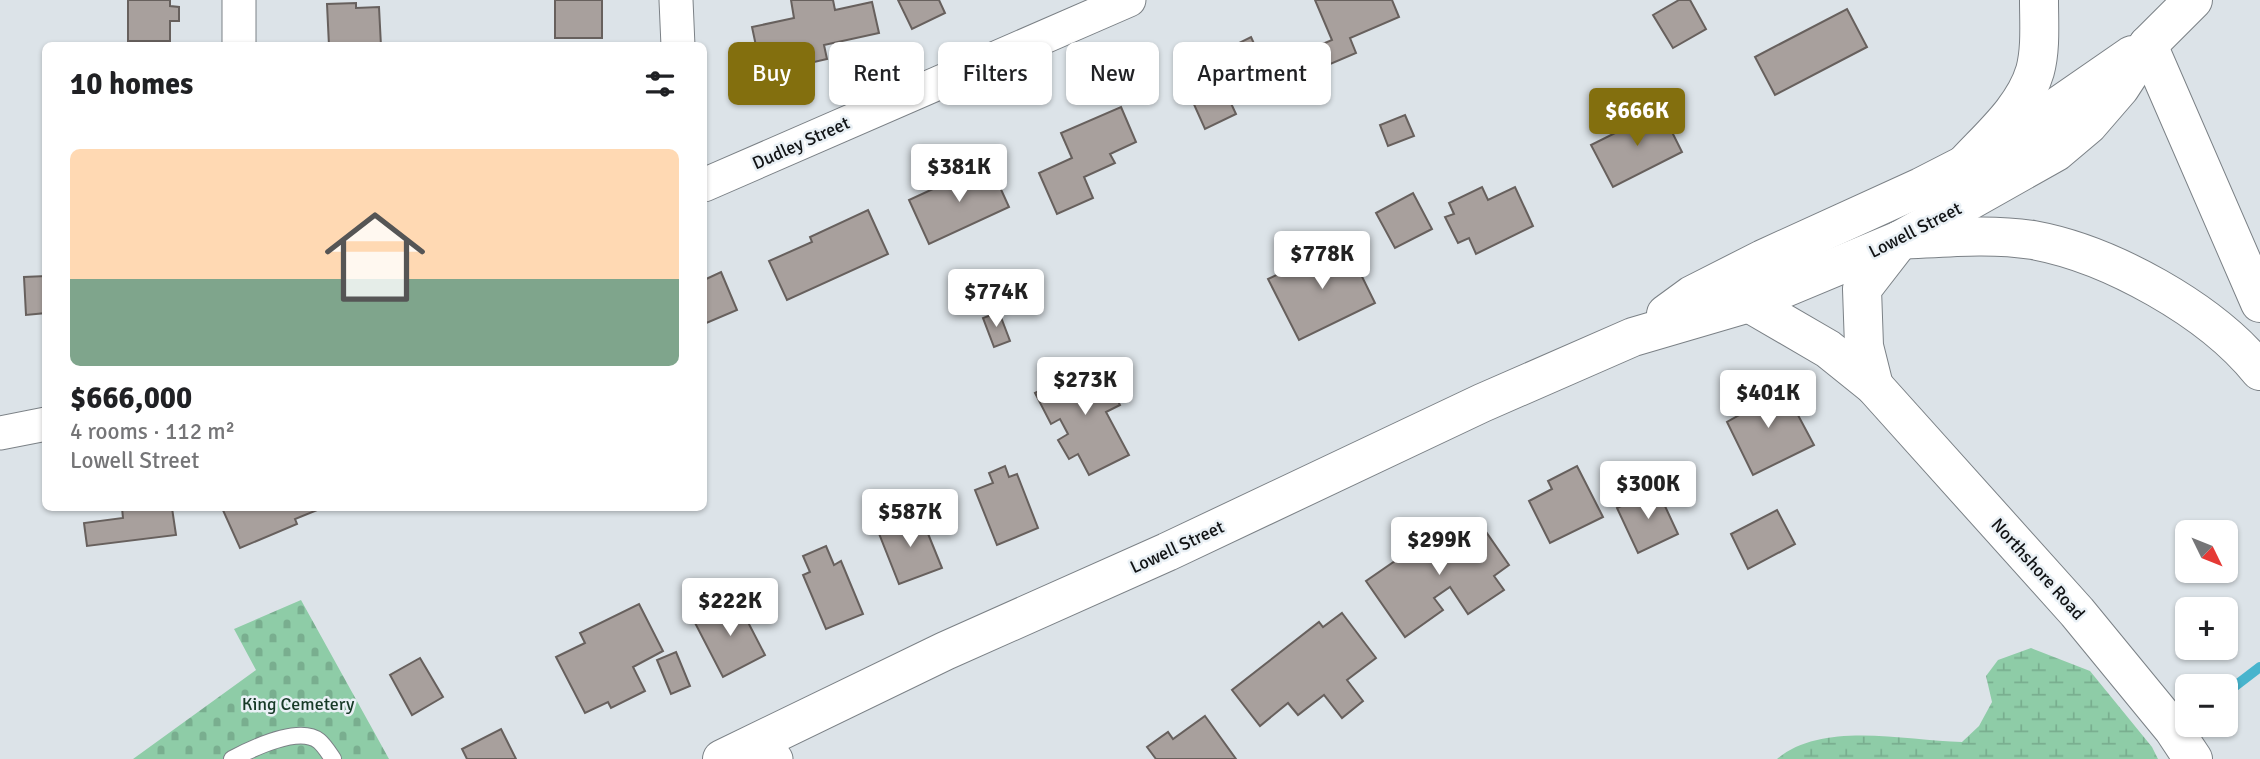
<!DOCTYPE html>
<html lang="en">
<head>
<meta charset="utf-8">
<style>
  body { margin:0; font-family:Signika,sans-serif; background:#f6f6f6; color:#202124; height:100vh; display:flex; flex-direction:column; font-size:26px; white-space:nowrap }
  * { box-sizing:border-box; margin:0 }
  p { font-size:23px; color:#757577 }
  .icon { flex:none; width:38px; height:38px; fill:none; stroke:currentColor; stroke-width:2; stroke-linecap:round; stroke-linejoin:round }
  .map { position:relative; flex:1; overflow:hidden }
  .sheet { position:absolute; left:42px; top:42px; width:665px; height:469px; display:flex; flex-direction:column; background:#fff; border-radius:10px; box-shadow:0 2px 5px #0004 }
  .sheet>* { flex:none }
  .guide { position:absolute; left:728px; top:42px; width:665px; height:63px; display:flex; gap:14px }
  .needle { width:46px; rotate:133deg }
  .controls { position:absolute; left:2175px; top:520px; display:grid; gap:14px }
  .controls a { display:grid; place-items:center; width:63px; height:63px; border-radius:10px; background:#fff; box-shadow:0 2px 5px #0004; font-size:35px }
  .price { position:absolute; translate:-50% -60px; padding:0 16px; border-radius:7px; background:#fff; color:#222; font-size:23px; line-height:46px; filter:drop-shadow(0 2px 4px #0008) }
  .price::after { content:''; position:absolute; left:50%; top:42px; width:21px; height:16px; margin-left:-10px; background:inherit; clip-path:polygon(0 0,100% 0,50% 100%) }
  .price.selected { background:#836f0e; color:#fff }
  ul { padding:0; list-style:none }
  li { display:grid; align-content:center; gap:14px; height:371px; padding:0 28px }
  li+li { border-top:2px solid #e0e0e0 }
  li span { display:grid; place-items:center; height:217px; border-radius:10px; color:#555 }
  li>.icon { margin-inline-start:auto }
  span .icon { width:126px; height:126px; fill:#fffc; stroke-width:1 }
  li b { font-size:30px }
  h2 { display:flex; justify-content:space-between; align-items:center; height:84px; padding:0 28px; font-size:30px }
  .tag { padding:0 24px; border-radius:10px; background:#fff; box-shadow:0 2px 5px #0004; font-size:24px; line-height:63px }
  .tag.selected { background:#836f0e; color:#fff }
  .map>svg:first-child { display:block }
</style>
</head>
<body>
<div class="map">
<svg width="2260" height="759" viewBox="0 0 2260 759">
  <defs>
    <pattern id="wetland-marsh" width="20" height="14" patternUnits="userSpaceOnUse" patternTransform="scale(1.75)"><rect width="20" height="14" fill="#8ecca7"/><path d="M1 5h8M5 5V1M11 12h8M15 12V8" fill="none" stroke="#79ae8f"/></pattern>
    <pattern id="cemetery-stones" width="16" height="16" patternUnits="userSpaceOnUse" patternTransform="scale(1.75)"><rect width="16" height="16" fill="#8ecca7"/><path d="M2 7V4a2 2 0 0 1 4 0v3zM10 15v-3a2 2 0 0 1 4 0v3z" fill="#79ae8f"/></pattern>
  </defs>
  <rect width="100%" height="100%" fill="#dce3e8"/>
  <!-- wetland -->
  <path fill="url(#wetland-marsh)" d="M2031,648L2090,671L2152,747L2158,759H1777C1823,720 1907,741 1962,742L1979,726L1992,702L1986,676L1998,660Z"/>
  <!-- cemetery -->
  <polygon fill="url(#cemetery-stones)" points="301,600 389,759 133,759 256,670 234,629"/>
  <g fill="none" stroke-linecap="round" stroke-linejoin="round">
    <!-- stream -->
    <polyline stroke="#47b4cd" stroke-width="10" points="2226,693 2260,667"/>
  </g>
  <!-- building -->
  <g fill="#a8a09d" stroke="#67605d" stroke-width="2">
    <polygon points="128,0 170,0 170,6 179,7 179,21 170,21 170,41 128,41"/>
    <rect x="555" y="0" width="47" height="38"/>
    <polygon points="791,0 833,0 835,10 872,2 879,33 824,45 827,59 762,74 752,27 794,18"/>
    <polygon points="898,0 939,0 945,13 912,29"/>
    <polygon points="1315,0 1392,0 1399,17 1350,38 1356,53 1328,65 1320,45 1332,40"/>
    <polygon points="1679,0 1690,0 1706,29 1673,48 1653,15"/>
    <polygon points="356,3 356,8 379,7 381,46 329,46 327,4"/>
    <polygon points="1847,9 1867,47 1775,95 1755,57"/>
    <polygon points="1251,37 1269,77 1228,97 1236,114 1205,129 1192,100 1202,95 1186,61 1214,48 1217,54"/>
    <polygon points="1121,107 1136,142 1110,154 1115,163 1084,177 1093,198 1057,214 1039,173 1072,158 1061,133"/>
    <polygon points="1661,110 1682,152 1613,187 1591,145"/>
    <polygon points="1405,115 1414,136 1388,146 1380,125"/>
    <polygon points="989,163 1009,207 929,244 909,200"/>
    <polygon points="1482,187 1488,200 1515,187 1533,226 1476,254 1469,238 1458,243 1445,217 1454,214 1449,203"/>
    <polygon points="1413,193 1432,229 1395,248 1376,213"/>
    <polygon points="868,210 888,254 787,300 769,261 812,242 810,237"/>
    <polygon points="1345,242 1375,303 1299,340 1268,279"/>
    <polygon points="721,272 737,310 704,324 704,280"/>
    <polygon points="46,276 46,313 26,315 24,277"/>
    <polygon points="999,312 1010,341 994,347 983,318"/>
    <polygon points="1097,361 1120,405 1106,412 1129,455 1089,475 1078,454 1069,459 1058,440 1068,434 1060,419 1051,424 1035,393"/>
    <polygon points="1783,387 1814,445 1753,475 1727,422 1741,414 1737,403 1744,393 1754,392 1762,397"/>
    <polygon points="1005,466 1009,477 1017,474 1038,528 997,545 975,490 993,483 989,473"/>
    <polygon points="1577,466 1603,517 1550,543 1529,501 1552,489 1548,481"/>
    <polygon points="1657,489 1678,534 1638,553 1617,508"/>
    <polygon points="122,508 172,508 176,535 87,546 84,523 123,518"/>
    <polygon points="222,508 322,508 295,519 297,524 240,548"/>
    <polygon points="1777,510 1795,544 1748,569 1731,534"/>
    <polygon points="920,514 942,568 899,584 878,531"/>
    <polygon points="1453,521 1467,541 1484,529 1509,565 1494,576 1504,590 1468,614 1450,587 1434,598 1443,610 1405,637 1366,581"/>
    <polygon points="826,546 834,565 841,561 863,614 826,629 803,575 810,572 803,556"/>
    <polygon points="736,599 765,655 723,677 694,621"/>
    <polygon points="639,604 663,651 633,667 645,691 611,708 608,702 585,713 556,657 585,643 580,633"/>
    <polygon points="1342,613 1376,658 1347,680 1363,701 1342,718 1324,695 1298,715 1288,703 1260,726 1232,690 1319,622 1323,627"/>
    <polygon points="676,652 690,686 671,694 657,660"/>
    <polygon points="420,658 443,697 412,715 390,675"/>
    <polygon points="1205,716 1236,759 1156,759 1147,747 1168,732 1173,739"/>
    <polygon points="501,729 516,759 467,759 462,749"/>
  </g>
  <g fill="none" stroke-linecap="round" stroke-linejoin="round">
    <defs>
      <path id="service" d="M232,759C251,749 299,725 319,741C324,745 329,753 333,759"/>
      <g id="minor">
        <polyline points="239,0 239,46"/>
        <polyline points="676,0 678,46"/>
        <polyline points="704,185 1129,0"/>
        <polyline points="0,433 46,424"/>
        <polyline points="761,740 776,759"/>
      </g>
      <g id="tertiary">
        <polyline points="1749,303 1828,349 1874,386 2077,612 2173,729 2193,759"/>
        <polyline points="1874,386 1864,346 1862,289 1900,240"/>
      </g>
      <g id="primary">
        <polyline points="1666,314 1692,295 1763,259 1921,187 1999,147 2132,55"/>
        <polyline points="722,759 945,651 1167,552 1482,403 1633,337 1749,303 1900,240 2056,152 2088,125 2120,88 2148,45 2193,0"/>
      </g>
      <g id="motorway">
        <polyline points="2148,45 2260,303"/>
        <path d="M1966,163C1991,136 2024,108 2035,71C2041,49 2039,23 2039,0"/>
        <path d="M1900,240C1943,238 1989,233 2033,240C2110,254 2211,310 2260,371"/>
      </g>
    </defs>
    <!-- service casing -->
    <use href="#service" stroke="#7b8186" stroke-width="18"/>
    <!-- minor casing -->
    <use href="#minor" stroke="#7b8186" stroke-width="35"/>
    <!-- tertiary casing -->
    <use href="#tertiary" stroke="#7b8186" stroke-width="40"/>
    <!-- primary casing -->
    <use href="#primary" stroke="#7b8186" stroke-width="40"/>
    <!-- motorway casing -->
    <use href="#motorway" stroke="#7b8186" stroke-width="40"/>
    <!-- service -->
    <use href="#service" stroke="#fff" stroke-width="16"/>
    <!-- minor -->
    <use href="#minor" stroke="#fff" stroke-width="33"/>
    <!-- tertiary -->
    <use href="#tertiary" stroke="#fff" stroke-width="38"/>
    <!-- primary -->
    <use href="#primary" stroke="#fff" stroke-width="38"/>
    <!-- motorway -->
    <use href="#motorway" stroke="#fff" stroke-width="38"/>
  </g>
  <g text-anchor="middle" dominant-baseline="central" stroke-width="5" stroke-linejoin="round" paint-order="stroke">
    <!-- street labels -->
    <g font-size="18" fill="#111315" stroke="#e9f0f5">
      <text transform="translate(801 143) rotate(-24)">Dudley Street</text>
      <text transform="translate(1915 230) rotate(-27)">Lowell Street</text>
      <text transform="translate(1177 547) rotate(-25)">Lowell Street</text>
      <text transform="translate(2038 569) rotate(48)">Northshore Road</text>
    </g>
    <!-- park labels -->
    <g font-size="18" fill="#173a27" stroke="#e9f0f5">
      <text x="298" y="704">King Cemetery</text>
    </g>
  </g>
</svg>
<div class="controls">
<a><svg class="needle" viewBox="-14 -14 28 28"><path d="M0-13l5 13h-10z" fill="#e53935"/><path d="M0 13l5-13h-10z" fill="#757577"/></svg></a>
<a>+</a>
<a>−</a>
</div>
<b class="price selected" style="left:1637px;top:148px">$666K</b>
<b class="price" style="left:959px;top:204px">$381K</b>
<b class="price" style="left:1322px;top:291px">$778K</b>
<b class="price" style="left:996px;top:329px">$774K</b>
<b class="price" style="left:1085px;top:417px">$273K</b>
<b class="price" style="left:1768px;top:430px">$401K</b>
<b class="price" style="left:1648px;top:521px">$300K</b>
<b class="price" style="left:910px;top:549px">$587K</b>
<b class="price" style="left:1439px;top:577px">$299K</b>
<b class="price" style="left:730px;top:638px">$222K</b>
<div class="guide">
<a class="tag selected">Buy</a>
<a class="tag">Rent</a>
<a class="tag">Filters</a>
<a class="tag">New</a>
<a class="tag">Apartment</a>
</div>
<section class="sheet">
<h2>10 homes<svg class="icon" aria-label="filters" viewBox="0 0 24 24"><path d="M4 7h16M4 17h16"/><circle cx="9" cy="7" r="2"/><circle cx="15" cy="17" r="2"/></svg></h2>
<ul>
<li><span style="background:linear-gradient(#ffd9b3 60%,#7fa58c 0)"><svg class="icon" aria-label="home" viewBox="0 0 24 24"><path d="M3 11l9-7 9 7M6 9v11h12V9"/></svg></span><div><b>$666,000</b><p>4 rooms · 112 m²</p><p>Lowell Street</p></div></li>
</ul>
</section>
</div>
</body>
</html>
